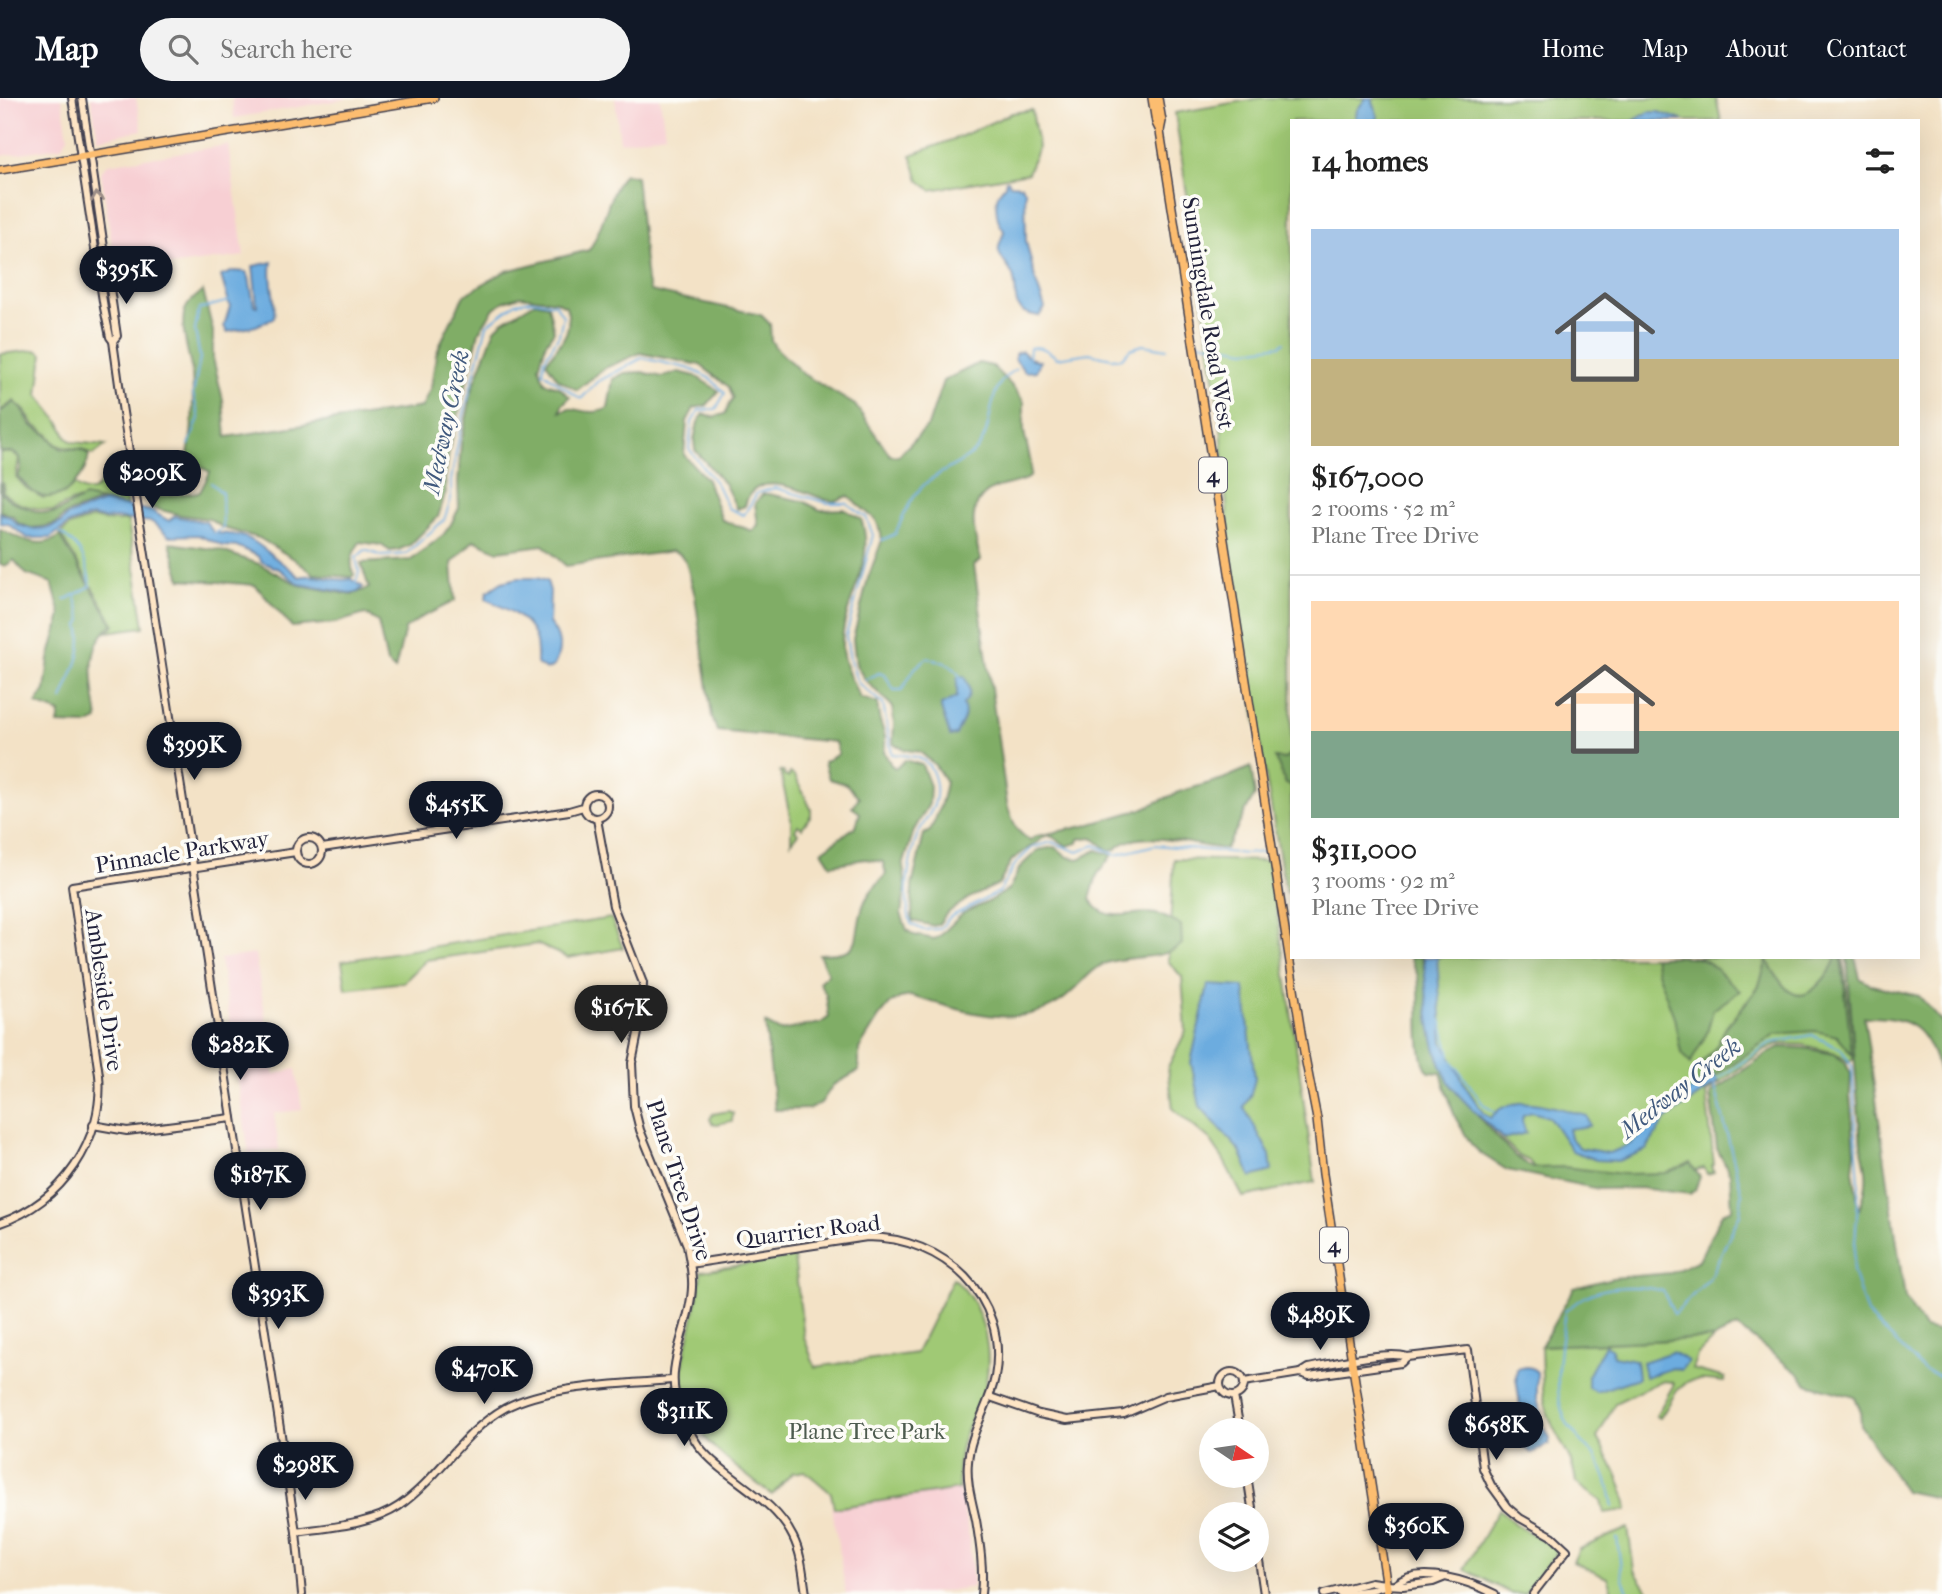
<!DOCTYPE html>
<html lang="en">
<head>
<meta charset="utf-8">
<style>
  body { margin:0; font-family:"IM FELL French Canon",serif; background:#f2f2f2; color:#222; height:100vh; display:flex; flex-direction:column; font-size:26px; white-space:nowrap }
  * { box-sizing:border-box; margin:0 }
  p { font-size:23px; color:#767676 }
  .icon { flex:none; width:38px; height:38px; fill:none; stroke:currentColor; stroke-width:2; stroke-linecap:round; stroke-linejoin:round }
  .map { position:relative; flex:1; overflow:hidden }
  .sheet { position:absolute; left:1290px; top:21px; width:630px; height:840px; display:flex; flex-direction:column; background:#fff; border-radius:0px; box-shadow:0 7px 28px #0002 }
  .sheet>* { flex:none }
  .needle { width:46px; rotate:103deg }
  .fabs { position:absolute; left:1199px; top:1320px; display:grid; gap:14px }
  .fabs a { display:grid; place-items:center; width:70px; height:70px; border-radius:50%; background:#fff; box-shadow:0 7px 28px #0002; font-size:35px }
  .price { position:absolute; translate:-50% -60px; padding:0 16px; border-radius:24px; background:#111827; color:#fff; font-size:23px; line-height:46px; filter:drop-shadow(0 2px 4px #0008) }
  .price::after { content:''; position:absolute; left:50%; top:42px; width:21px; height:16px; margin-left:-10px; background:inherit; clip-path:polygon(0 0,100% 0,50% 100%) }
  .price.on { background:#222; color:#fff }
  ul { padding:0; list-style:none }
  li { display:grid; align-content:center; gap:14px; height:371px; padding:0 21px }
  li+li { border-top:2px solid #e0e0e0 }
  li span { display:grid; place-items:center; height:217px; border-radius:0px; color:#555 }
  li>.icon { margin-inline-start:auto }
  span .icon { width:126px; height:126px; fill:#fffc; stroke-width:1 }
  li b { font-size:30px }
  h2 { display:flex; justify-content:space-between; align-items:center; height:84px; padding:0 21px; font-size:30px }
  header { display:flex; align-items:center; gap:42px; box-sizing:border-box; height:98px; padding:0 35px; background:#111827; color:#fff }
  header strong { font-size:33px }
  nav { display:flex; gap:38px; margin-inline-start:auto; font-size:24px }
  .search { width:490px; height:63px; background:#f2f2f2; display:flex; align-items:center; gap:18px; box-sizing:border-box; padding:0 24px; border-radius:38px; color:#767676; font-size:26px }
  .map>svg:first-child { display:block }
</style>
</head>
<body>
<header>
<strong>Map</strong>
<div class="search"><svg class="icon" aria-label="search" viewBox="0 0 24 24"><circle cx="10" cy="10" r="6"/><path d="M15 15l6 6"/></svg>Search here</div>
<nav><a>Home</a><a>Map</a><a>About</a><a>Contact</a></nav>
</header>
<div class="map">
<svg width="1942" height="1496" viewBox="0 0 1942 1496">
  <rect width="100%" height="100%" fill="#fdfcf7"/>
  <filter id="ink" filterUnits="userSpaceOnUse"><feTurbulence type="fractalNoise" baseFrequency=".0143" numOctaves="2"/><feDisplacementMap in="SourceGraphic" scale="14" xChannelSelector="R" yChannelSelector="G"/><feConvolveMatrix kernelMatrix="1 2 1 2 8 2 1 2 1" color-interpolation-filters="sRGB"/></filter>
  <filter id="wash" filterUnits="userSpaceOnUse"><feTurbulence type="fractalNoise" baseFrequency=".00686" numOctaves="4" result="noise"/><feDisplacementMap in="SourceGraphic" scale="28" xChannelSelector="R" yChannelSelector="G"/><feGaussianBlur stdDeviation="1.57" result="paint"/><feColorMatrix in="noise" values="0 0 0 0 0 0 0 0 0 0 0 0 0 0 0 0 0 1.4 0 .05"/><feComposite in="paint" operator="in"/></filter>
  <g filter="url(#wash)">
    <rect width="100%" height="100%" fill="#f3e2c6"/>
    <!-- built -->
    <g fill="#f7cfd3">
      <polygon points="0,0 62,0 68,39 61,49 0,58"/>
      <polygon points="91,0 136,0 142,32 98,41"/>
      <polygon points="232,0 346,0 346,1 234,20"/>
      <polygon points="615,0 660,0 665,36 620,44"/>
      <polygon points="228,47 244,158 116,175 101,74 108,66"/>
      <polygon points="255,856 267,928 231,932 220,861"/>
      <polygon points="270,951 274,976 296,971 302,1012 274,1015 279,1052 249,1056 234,957"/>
      <polygon points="959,1391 969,1438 973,1489 928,1496 846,1496 832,1410"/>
    </g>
    <!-- green -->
    <g fill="#a0c975" stroke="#617658" stroke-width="2">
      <polygon points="1260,0 1716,0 1721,23 1292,23 1291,794 1286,795 1232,483 1221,327 1175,15"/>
      <polygon points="1032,12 1038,49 1028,75 931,92 919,82 911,57 962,38 1012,15"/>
      <polygon points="36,252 43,256 38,297 60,325 67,340 72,344 106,347 93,357 82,351 63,349 56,346 48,336 33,326 25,313 14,303 0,313 0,256"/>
      <path d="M0,355H12L19,360L16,379L26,390L43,400L64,396L74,387C100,406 101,378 111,363L119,361L127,409C95,401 85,393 54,413C36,410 16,409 3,394L4,386L0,384Z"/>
      <polygon points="93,420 105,423 128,423 144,529 107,534 115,527 60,436 70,428"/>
      <polygon points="780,673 784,674 784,678 789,679 790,675 795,678 811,711 811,717 802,730 798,727 795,732 798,735 791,744 791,722"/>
      <polygon points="1174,761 1270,763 1315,1084 1243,1099 1223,1061 1210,1042 1173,1011 1168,969 1186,933 1182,879 1168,863"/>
      <polygon points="611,820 623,850 568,860 537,846 426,862 404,884 346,891 342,863"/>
      <polygon points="1426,859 1843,859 1855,959 1848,964 1835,955 1804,947 1778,946 1766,951 1706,995 1714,1067 1712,1068 1714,1074 1707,1076 1704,1070 1668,1079 1540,1077 1529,1063 1519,1058 1480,1018 1443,957"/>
      <polygon points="728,1013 733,1015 732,1023 717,1026 712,1025 710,1021 713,1016"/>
      <path d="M794,1159L804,1239L815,1269L916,1255L953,1180C984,1206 994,1254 984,1293C981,1305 974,1316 968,1328C958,1348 957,1369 959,1391L834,1410L831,1395L805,1373L792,1375L772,1397C721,1357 668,1326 686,1251C692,1224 699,1200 701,1173Z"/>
      <path d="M1714,1240L1697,1257L1692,1271L1725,1280L1724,1284C1678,1278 1684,1283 1660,1320L1656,1318L1674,1286L1672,1284L1661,1283L1615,1305L1597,1340C1609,1361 1625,1387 1627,1412L1604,1415L1601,1403L1576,1385C1573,1356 1558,1344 1549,1319C1541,1297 1542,1272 1541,1248Z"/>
      <polygon points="1499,1411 1516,1427 1559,1451 1524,1496 1512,1496 1464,1471"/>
      <polygon points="1628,1430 1634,1472 1650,1496 1613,1496 1607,1480 1573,1464 1579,1451"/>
    </g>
    <!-- forest -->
    <g fill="#80ad66" stroke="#516850" stroke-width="2">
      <path d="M624,76L636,78L647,183L650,193L761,217L770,226L771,242L775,249L803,276L855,307L890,357L898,358L928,328L943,283L979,265L992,268L1013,289L1024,304V334L1031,365L1030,379C1020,385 1009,386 998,389C964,401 973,435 981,462L974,467L1007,706C1012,722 1015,734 1030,742L1037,738L1084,728L1142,711L1179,694L1223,681L1251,669L1255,697C1244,714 1237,733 1225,751C1196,749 1138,728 1116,751L1108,752L1092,739L1079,741L1078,745L1067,748L1055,740L1047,737L1012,762L999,786L969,800L946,816L939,826L934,828L912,823V788L924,736L930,733C938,717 943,702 946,684L935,667L920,654L906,652L893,646L894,626L892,608L865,582L856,567L853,541L868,480L882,442L881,436L876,422L848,398L835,403L826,402C802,393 753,369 745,408L737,411L724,385L695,352L694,342L698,324L704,316L714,319L725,316L733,300L729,289L700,267L640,255L605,270L577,292L558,281L546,264C561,244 574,234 566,208L555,203L520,198L505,203L494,210L479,234L449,354L445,380L446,394L438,419L410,447L398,452L390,453L381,447L360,444C352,456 349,463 354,477L351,479L314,476L294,461L259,440L223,430L209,421L181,417L152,410L153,399L200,394L210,374L187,362C193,333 194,306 192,276C190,259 179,228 185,212C188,204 196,198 203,193L213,233V260L223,302L226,339L422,309L431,289L436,257L441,244L464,197L506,173L589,152C605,128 607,97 624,76Z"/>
      <path d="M535,204L548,207L554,233L546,245L539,269L545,285L559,289L570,299L562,307L560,314L569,310C582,313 596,317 608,310L613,281L625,275L642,274L662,279L679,274L695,278L719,293L707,307L694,310L687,323L684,357L707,382L722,422L753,433L758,427L755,405L763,396H768L803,403L820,412L844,411L861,421C878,467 841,503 842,549C842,564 853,586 860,600L878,605C876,627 889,631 884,654L891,667L896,670L905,662L922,667L930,688L929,706L914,732L903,768L906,789L901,815L907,832L914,837L934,841L939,839L963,815L990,803L1009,791L1020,769L1038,752L1055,749L1068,759L1079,761L1097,752L1112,757L1097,777L1090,801C1107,829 1132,811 1156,816C1164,818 1173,824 1181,827L1182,846C1162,864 1130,856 1106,865C1090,871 1075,894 1061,903C1014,934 959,911 911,898L900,900L890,906L879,919L859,951V973L833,987L821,1005L809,1011L775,1012L765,925L780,933L821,925L829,919L826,897L819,884L828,876L819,856C866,856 852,844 863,808C867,795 878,786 886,776L883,764L865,761L831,767L822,753L856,728L860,715L852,709L859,699L846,686L829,681L824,664L838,656L835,644L717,633L712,619L695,498L686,464L680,456L673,453L566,468L543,447L498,453L474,442L452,465L455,503L422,519L405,531L395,572L387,565L378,524L365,516L335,525L292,529L255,487L181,481L170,445L219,452L259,466L299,487L352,497L369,490L361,465L411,462L443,437L451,426L459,410L458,386L461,345L473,289L495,231L502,224Z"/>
      <path d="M15,304L24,314L31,327L47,337L55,346L62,351L81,352L89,356C87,376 67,401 45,399C34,398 25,386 18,379L21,369L20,359L12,354H0V314Z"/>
      <path d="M0,386L3,387L1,394C11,406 38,416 54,415C60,414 77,402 85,399L101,403L66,416L57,425L48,428L31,430L18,425L13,418L0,413Z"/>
      <path d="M0,431C19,440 41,453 60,438L113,526C82,550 94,588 98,622L87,627L58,626L60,615L36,606L45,592L49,561L61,517L52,485L26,476L14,462L5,468L0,466Z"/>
      <polygon points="1291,654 1291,687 1286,686 1275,660 1285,661"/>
      <path d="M1410,859H1422L1441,958L1480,1021L1515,1058L1533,1070L1564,1069L1623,1076L1666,1075L1690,1065L1700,1079L1695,1092L1690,1096L1639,1090L1599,1091L1507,1072L1480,1055L1471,1046L1455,1019L1441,975L1429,974C1414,957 1422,904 1418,880C1417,873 1413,866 1410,859Z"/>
      <path d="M1654,859C1673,859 1699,854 1714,869C1723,877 1730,885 1740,893L1713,912L1707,935L1690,966L1681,955L1674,919L1657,874Z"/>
      <path d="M1836,859H1841L1852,957L1837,938L1815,933L1775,936L1693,994L1690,978L1716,949L1726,929L1758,890L1767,862C1779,882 1794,913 1818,887C1826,879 1833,870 1836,859Z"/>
      <path d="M1847,859H1855L1860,880L1871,887L1919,898L1942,924V982C1926,934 1919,918 1864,919L1905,1200L1924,1230L1942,1234V1401L1905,1393L1861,1328L1860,1311L1855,1299L1807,1286L1799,1276L1737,1229L1714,1240L1541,1248L1574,1190L1612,1180L1671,1175L1699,1162L1722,1115L1732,1111L1730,1076L1717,1051L1710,996L1769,954L1780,949L1804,950L1834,956L1846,966L1851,976L1850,997L1855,1053L1853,1072L1859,1112C1869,1085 1868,1075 1861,1048Z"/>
    </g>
    <!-- water -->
    <g fill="#6cacdf" stroke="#47678d" stroke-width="2">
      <polygon points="1366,0 1372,0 1378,19 1376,23 1355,23 1357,12"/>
      <polygon points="1649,14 1659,14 1684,23 1633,23"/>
      <path d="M1006,82H1008L1010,86L1021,87L1025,92L1026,143L1036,184L1045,210L1039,218C1007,214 1020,201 1013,178C1010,170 1001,162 999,154C997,147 1003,140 1004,133C995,121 992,96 1005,88Z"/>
      <path d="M272,164C268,182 277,201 274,220L256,228L227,234L224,228L230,208L221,178L234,173L246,174L249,179L254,207L257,208L253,168Z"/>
      <polygon points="1022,253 1029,260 1040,263 1036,273 1025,274 1015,261 1015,256"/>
      <path d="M104,404L152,413L169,423L174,418L206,424L214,435C253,436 253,443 282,465C289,470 293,473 299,479C316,474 334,485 351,481L363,489L358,494L350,495L299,486L279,471L262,464L258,458L239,449L223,448L198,437L169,438L152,424L115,420L104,421L92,418L69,426L50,440H28L8,426L0,425V415L10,419L18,427L32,431L49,430L61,425L67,418Z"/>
      <path d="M518,480H537L547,483L550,493L549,525C561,539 562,552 554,568L546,572L537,566C537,557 538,546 534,538C527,519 503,509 486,501L487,494L502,484Z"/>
      <path d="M960,579H964C971,589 972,598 963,606C968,622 961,623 956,637L950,638L941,610V607L957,599V580Z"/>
      <path d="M1424,859H1437L1443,944L1466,989L1484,1016L1491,1020C1511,991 1559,1011 1587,1018L1590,1028L1568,1031L1570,1040L1580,1050L1609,1055L1620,1051L1630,1046L1688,994L1713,977L1718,984L1665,1022L1646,1052L1618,1063L1596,1062L1572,1053L1549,1019L1532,1014L1523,1017L1522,1023L1526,1035L1503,1041C1488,1026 1471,1011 1457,995C1429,962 1426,900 1424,859Z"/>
      <polygon points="1208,887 1244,889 1255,981 1251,996 1244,1009 1270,1057 1272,1073 1251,1079 1240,1053 1200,1008 1191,964"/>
      <polygon points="1605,1247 1612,1251 1613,1258 1636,1262 1638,1280 1596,1294 1588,1290 1588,1278"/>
      <polygon points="1672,1254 1688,1263 1681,1272 1673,1270 1645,1279 1642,1264"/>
      <polygon points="1526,1269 1532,1270 1537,1274 1537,1300 1541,1315 1540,1320 1532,1326 1544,1330 1550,1340 1549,1346 1531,1355 1524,1349 1522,1336 1527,1326 1522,1322 1516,1279 1517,1271"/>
    </g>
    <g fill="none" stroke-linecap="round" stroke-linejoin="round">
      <!-- stream -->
      <g stroke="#6cacdf" stroke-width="2">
        <polyline points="1198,244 1246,252 1281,247 1284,244"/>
        <path d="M1029,260L1030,250C1041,247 1049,253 1057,260L1089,255L1116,261L1122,260L1130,251L1143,247L1167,251"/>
        <polyline points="189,347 199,320 193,296 200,260 195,232 199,211 229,203"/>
        <polyline points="211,385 222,395 223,430 214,436"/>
        <path d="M59,434C82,450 86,461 91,488L65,502"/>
        <path d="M882,442L895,436C903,420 909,402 922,389C936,373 961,368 976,352C998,328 982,290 1016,271"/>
        <path d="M356,485L359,474L356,460L365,452L382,458L406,456L444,422L451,401V382L462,323L487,227L516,205L531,202L555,206L563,218L559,237L544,262L543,274L581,301L597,284L642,260L691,271L711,281L725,295L716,311L699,312L692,324L689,351L717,387L728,410L744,417L757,395L775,390L828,405H846L866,419L873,437L846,538L850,562L858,585L883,606L892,656C900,657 911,657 919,660C936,667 939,692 934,707C929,719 920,729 916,741C908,766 903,801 911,826L923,832L940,831L950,819L999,794L1016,765L1033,749L1052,744L1078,754L1095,747L1116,757L1155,747L1246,756L1270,753"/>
        <path d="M865,582L879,575L885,577L894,592H902L915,570L927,560C940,563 953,565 960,579"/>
        <path d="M62,602C71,576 86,556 79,527L82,522L75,497"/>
        <polyline points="1441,922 1450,957"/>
        <polyline points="1452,962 1483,1006 1494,1014"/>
        <polyline points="1715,983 1770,945 1812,937 1841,951 1852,968 1859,1087 1853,1174 1867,1216 1925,1273 1942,1279"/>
        <path d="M1613,1409C1610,1392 1606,1374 1595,1359C1585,1344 1573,1338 1565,1321C1551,1292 1561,1244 1565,1213C1571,1209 1577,1203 1584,1199C1606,1187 1640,1187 1663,1193L1674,1216L1709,1181L1740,1116L1742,1095L1714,985"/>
        <polyline points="1617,1440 1622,1478 1629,1496"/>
      </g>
    </g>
  </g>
  <g filter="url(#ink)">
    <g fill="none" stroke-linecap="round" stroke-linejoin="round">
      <defs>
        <g id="secondary">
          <polyline points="72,0 104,210 110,239 113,243 122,308 296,1434 302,1496"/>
          <polyline points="82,0 117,238 113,243"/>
          <circle cx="596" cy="708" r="12"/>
          <path d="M597,721L613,808L643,885L642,915L632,965L634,1008L640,1032L687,1147C689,1161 693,1175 692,1189C691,1230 662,1268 679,1309C684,1322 690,1336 698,1347C725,1382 773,1398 793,1439C802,1457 803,1477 806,1496"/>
          <circle cx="309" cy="753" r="13"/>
          <polyline points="322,750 569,713 583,709"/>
          <polyline points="93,1027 127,1033 232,1020"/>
          <path d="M0,1125C61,1105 105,1042 99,977L72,788L296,754"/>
          <path d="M690,1166L867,1139C943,1139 1010,1199 995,1279C989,1309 970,1334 968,1364C966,1384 972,1403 976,1422C980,1446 984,1472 981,1496"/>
          <circle cx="1232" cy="1286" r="12"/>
          <path d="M1300,1275L1308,1270C1331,1266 1388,1252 1407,1259L1468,1252L1483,1370L1491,1387L1507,1409L1520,1420L1552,1438L1567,1452L1533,1496"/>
          <polyline points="1244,1284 1300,1275 1309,1278 1401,1265 1407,1259"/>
          <polyline points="1234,1298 1240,1332"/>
          <polyline points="990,1299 1039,1316 1067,1322 1124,1316 1166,1298 1220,1288"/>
          <polyline points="1247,1377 1253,1416"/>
          <path d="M296,1434C330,1429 371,1427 399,1408C439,1380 462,1334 505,1310C547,1287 625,1286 673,1282"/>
          <polyline points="1256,1442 1264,1496"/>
          <path d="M1396,1486C1419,1466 1471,1484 1495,1496"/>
          <polyline points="1324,1496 1371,1484 1385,1486"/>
          <polyline points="1340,1496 1372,1492 1387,1487 1403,1488 1433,1484 1443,1480"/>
        </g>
        <g id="primary">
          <polyline points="1152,0 1156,25 1160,33 1304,954 1317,1021 1323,1076 1388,1496"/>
          <polyline points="1158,0 1162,23 1160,33"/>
          <polyline points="0,72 434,0"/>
        </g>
      </defs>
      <!-- secondary casing -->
      <use href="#secondary" stroke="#413f50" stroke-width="10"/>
      <!-- primary casing -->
      <use href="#primary" stroke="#413f50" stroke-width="10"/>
      <!-- secondary -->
      <use href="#secondary" stroke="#fee5c5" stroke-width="6"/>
      <!-- primary -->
      <use href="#primary" stroke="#fcbd6f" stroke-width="7"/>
    </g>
    <!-- one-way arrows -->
    <defs><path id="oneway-chevron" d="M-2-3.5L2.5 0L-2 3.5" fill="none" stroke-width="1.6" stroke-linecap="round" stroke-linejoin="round" transform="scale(1.75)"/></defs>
    <use stroke="#9b8d87" href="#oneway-chevron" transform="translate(97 99) rotate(-98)"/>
  </g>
  <g text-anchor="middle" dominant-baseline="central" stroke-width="7" stroke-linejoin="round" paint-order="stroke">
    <!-- shield labels -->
    <g fill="#fdfcf7" stroke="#646373" stroke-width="2">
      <rect x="1199" y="359.5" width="28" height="35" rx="5"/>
      <rect x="1320" y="1129.5" width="28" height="35" rx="5"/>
    </g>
    <g font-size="21" font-weight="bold" fill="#22223b">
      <text x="1213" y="377">4</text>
      <text x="1334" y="1147">4</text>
    </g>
    <!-- street labels -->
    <g font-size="23" fill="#22223b" stroke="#fdfcf7">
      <text transform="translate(1208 215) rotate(81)">Sunningdale Road West</text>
      <text transform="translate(182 754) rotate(-9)">Pinnacle Parkway</text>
      <text transform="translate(104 892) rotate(82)">Ambleside Drive</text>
      <text transform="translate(679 1082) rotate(72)">Plane Tree Drive</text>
      <text transform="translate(808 1133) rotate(-7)">Quarrier Road</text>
    </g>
    <!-- park labels -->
    <g font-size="23" fill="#4e5c4f" stroke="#fdfcf7">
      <text x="867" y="1333">Plane Tree Park</text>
    </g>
    <!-- water labels -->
    <g font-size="24" font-style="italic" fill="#40597d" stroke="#fdfcf7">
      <text transform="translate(446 324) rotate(-78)">Medway Creek</text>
      <text transform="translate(1680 990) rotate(-38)">Medway Creek</text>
    </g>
  </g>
</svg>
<div class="fabs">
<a><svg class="needle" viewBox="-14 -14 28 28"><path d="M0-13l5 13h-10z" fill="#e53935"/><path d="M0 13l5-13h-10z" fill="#767676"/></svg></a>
<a><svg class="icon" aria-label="layers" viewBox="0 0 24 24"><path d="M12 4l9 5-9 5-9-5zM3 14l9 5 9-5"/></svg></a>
</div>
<b class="price" style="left:126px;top:208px">$395K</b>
<b class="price" style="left:152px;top:412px">$209K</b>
<b class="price" style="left:194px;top:684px">$399K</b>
<b class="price" style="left:456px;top:743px">$455K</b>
<b class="price on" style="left:621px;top:947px">$167K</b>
<b class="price" style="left:240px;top:984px">$282K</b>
<b class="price" style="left:260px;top:1114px">$187K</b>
<b class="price" style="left:278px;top:1233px">$393K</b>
<b class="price" style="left:1320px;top:1254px">$489K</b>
<b class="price" style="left:484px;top:1308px">$470K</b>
<b class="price" style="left:684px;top:1350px">$311K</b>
<b class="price" style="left:1496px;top:1364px">$658K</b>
<b class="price" style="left:305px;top:1404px">$298K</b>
<b class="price" style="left:1416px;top:1465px">$360K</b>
<section class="sheet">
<h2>14 homes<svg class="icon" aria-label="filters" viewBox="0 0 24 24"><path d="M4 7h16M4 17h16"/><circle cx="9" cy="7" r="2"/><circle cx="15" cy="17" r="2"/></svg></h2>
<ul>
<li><span style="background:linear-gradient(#a9c7e8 60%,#c2b280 0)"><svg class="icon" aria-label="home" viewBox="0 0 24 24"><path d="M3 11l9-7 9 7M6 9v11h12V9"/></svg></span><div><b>$167,000</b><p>2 rooms · 52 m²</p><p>Plane Tree Drive</p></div></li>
<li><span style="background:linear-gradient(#ffd9b3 60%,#7fa58c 0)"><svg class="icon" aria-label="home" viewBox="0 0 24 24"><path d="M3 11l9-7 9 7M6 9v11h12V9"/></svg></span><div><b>$311,000</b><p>3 rooms · 92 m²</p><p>Plane Tree Drive</p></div></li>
</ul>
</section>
</div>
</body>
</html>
